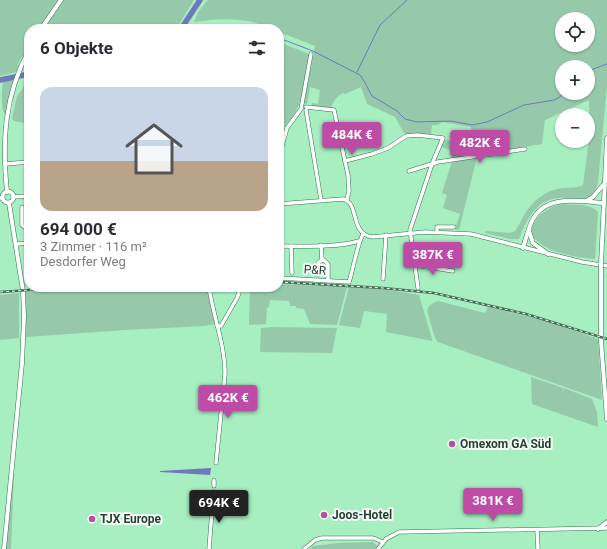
<!DOCTYPE html>
<html lang="de">
<head>
<meta charset="utf-8">
<style>
  body { margin:0; font-family:Roboto,sans-serif; background:#f2f2f3; color:#2b2b33; height:100vh; display:flex; flex-direction:column; font-size:15px; white-space:nowrap }
  * { box-sizing:border-box; margin:0 }
  p { font-size:13px; color:#7c7c81 }
  .icon { flex:none; width:22px; height:22px; fill:none; stroke:currentColor; stroke-width:2; stroke-linecap:round; stroke-linejoin:round }
  .map { position:relative; flex:1; overflow:hidden }
  .drawer { position:absolute; left:24px; top:24px; width:260px; height:268px; display:flex; flex-direction:column; background:#fff; border-radius:16px; box-shadow:0 1px 3px #0004 }
  .drawer>* { flex:none }
  .tools { position:absolute; left:555px; top:12px; display:grid; gap:8px }
  .tools a { display:grid; place-items:center; width:40px; height:40px; border-radius:50%; background:#fff; box-shadow:0 1px 3px #0004; font-size:20px }
  .price { position:absolute; translate:-50% -34px; padding:0 9px; border-radius:4px; background:#be4ba6; color:#fff; font-size:13px; line-height:26px; filter:drop-shadow(0 1px 2px #0008) }
  .price::after { content:''; position:absolute; left:50%; top:24px; width:12px; height:9px; margin-left:-6px; background:inherit; clip-path:polygon(0 0,100% 0,50% 100%) }
  .price.current { background:#222; color:#fff }
  ul { padding:0; list-style:none }
  li { display:grid; align-content:center; gap:8px; height:212px; padding:0 16px }
  li+li { border-top:1px solid #e1e1e2 }
  li span { display:grid; place-items:center; height:124px; border-radius:12px; color:#555 }
  li>.icon { margin-inline-start:auto }
  span .icon { width:72px; height:72px; fill:#fffc; stroke-width:1 }
  li b { font-size:17px }
  h2 { display:flex; justify-content:space-between; align-items:center; height:48px; padding:0 16px; font-size:17px }
  .map>svg:first-child { display:block }
</style>
</head>
<body>
<div class="map">
<svg width="607" height="549" viewBox="0 0 607 549">
  <rect width="100%" height="100%" fill="#a7eec1"/>
  <!-- green -->
  <g fill="#96c9a9" fill-rule="evenodd">
    <polygon points="0,0 58,0 39,29 29,29 29,46 17,65 20,65 17,72 0,76"/>
    <polygon points="64,0 194,0 176,29 43,29"/>
    <path d="M208,0H607V86L598,182C597,187 595,193 591,196C578,203 559,191 540,205C529,214 524,226 519,239H510L485,233L486,231L510,233L515,231C519,226 521,220 524,215C532,201 546,190 562,188C570,187 576,189 583,185L590,132L589,100L545,120L542,144L451,159L450,150L442,147L445,140L471,144V127L442,122L438,125H432L431,134H406L404,133L395,117L367,104L361,87L345,94L343,93C336,97 333,101 331,109L312,106V103L318,104L320,90L310,87L307,104L304,103L315,46L279,32V29C266,29 260,23 248,21C230,18 212,19 194,22L198,12ZM562,19H588V45H562ZM562,67H588V93H562Z"/>
    <path d="M279,42L309,54C305,79 304,111 282,128L279,151Z"/>
    <path d="M14,79L6,114L5,115C0,107 2,92 3,82Z"/>
    <polygon points="25,81 29,81 29,124 14,121 12,118 17,96 22,90"/>
    <polygon points="477,157 459,230 455,229 460,214 443,208 447,195 442,193 452,161"/>
    <path d="M561,204C572,205 590,203 598,212L595,259C573,257 546,253 531,235C532,218 545,209 561,204Z"/>
    <polygon points="279,284 347,287 337,325 310,324 304,309 296,308 296,306 290,306 289,301 270,300 269,307 267,308 266,324 249,325 250,287 279,287"/>
    <polygon points="93,287 208,287 215,324 205,326 125,330 26,337 25,292"/>
    <polygon points="349,287 384,289 419,295 432,339 432,341 386,332 387,314 364,311 360,328 339,325"/>
    <polygon points="19,293 19,338 0,340 0,295"/>
    <path d="M438,301L485,313L488,307L544,320L598,339L602,400L438,342L435,338L427,311C429,305 432,303 438,301Z"/>
    <polygon points="273,327 337,328 332,353 260,352 261,328"/>
    <polygon points="531,377 563,388 563,392 564,388 592,399 597,412 598,427 532,404"/>
    <polygon points="14,474 11,549 6,549 13,475"/>
    <polygon points="373,542 377,546 376,549 310,549 313,546 339,543"/>
  </g>
  <!-- water -->
  <polygon fill="#6e78bc" points="211,468 210,475 160,472 160,471"/>
  <g fill="none" stroke-linecap="round" stroke-linejoin="round">
    <!-- stream -->
    <g stroke="#6e78bc" stroke-width="1">
      <polyline points="197,0 197,4"/>
      <polyline points="182,28 204,25 249,27 254,29"/>
      <polyline points="279,38 313,51 356,73 360,75 364,81 372,96 397,111 405,119 417,122 451,121 472,125 487,122 524,105 554,100 560,97 563,93"/>
      <polyline points="588,71 607,64"/>
      <polyline points="357,72 380,25 407,0"/>
    </g>
    <!-- river -->
    <g stroke="#6e78bc" stroke-width="5.5">
      <polyline points="181,29 200,0"/>
      <polyline points="0,80 29,74"/>
    </g>
    <!-- minor-tunnel -->
    <polyline stroke="#8dcca4" stroke-width="3.5" stroke-dasharray="3.5 2" stroke-linecap="butt" points="213,498 214,486"/>
    <defs>
      <g id="minor">
        <polyline points="306,107 334,110 348,175 349,191 347,199"/>
        <polyline points="306,110 321,200"/>
        <polyline points="279,156 287,128 301,109 311,54"/>
        <polyline points="345,161 372,154 388,148 406,136 417,135 443,138 432,164 410,230 418,288"/>
        <polyline points="5,164 29,162"/>
        <polyline points="409,171 438,162 525,149"/>
        <polyline points="13,197 29,196"/>
        <polyline points="0,198 2,198"/>
        <path d="M279,204L343,199C360,203 349,233 372,237L425,232L471,234L582,262L607,266"/>
        <polyline points="22,207 22,225 29,231"/>
        <polyline points="437,232 437,227 454,227"/>
        <polyline points="16,244 29,243"/>
        <polyline points="321,245 322,260 324,260 328,264 328,281"/>
        <path d="M279,246C304,246 335,248 359,241"/>
        <polyline points="291,246 292,273"/>
        <polyline points="415,265 453,271"/>
        <polyline points="318,275 318,263 322,260"/>
        <path d="M279,278L349,282C354,267 356,248 363,234"/>
        <polyline points="383,279 386,235"/>
        <path d="M209,287C213,316 225,344 225,374L216,463"/>
        <polyline points="217,326 221,326 237,298 239,293 238,288"/>
        <polyline points="214,486 214,480"/>
        <polyline points="537,530 538,549"/>
        <polyline points="209,549 213,498"/>
        <polyline points="304,549 315,540 322,538 373,538 383,542"/>
        <polyline points="378,549 386,539 399,532 607,528"/>
      </g>
      <g id="major">
        <polyline points="41,29 61,0"/>
        <circle cx="8" cy="197" r="5.5"/>
        <path d="M7,192C2,141 4,96 29,50"/>
        <polyline points="586,201 593,197 603,185"/>
        <polyline points="529,231 533,243 548,254"/>
        <path d="M523,248C526,239 528,229 532,221C545,194 579,201 603,203"/>
        <polyline points="601,264 607,138"/>
        <polyline points="601,277 601,341 607,419"/>
        <polyline points="598,529 607,522"/>
        <polyline points="4,549 22,363 24,317 23,291 9,203"/>
      </g>
    </defs>
    <!-- minor casing -->
    <use href="#minor" stroke="#2f754e" stroke-width="4.5"/>
    <!-- major casing -->
    <use href="#major" stroke="#2f754e" stroke-width="5"/>
    <!-- minor -->
    <use href="#minor" stroke="#fff" stroke-width="3.5"/>
    <!-- major -->
    <use href="#major" stroke="#fff" stroke-width="4"/>
    <defs>
      <g id="rail">
        <polyline points="279,282 383,288 434,293 526,314 607,339"/>
        <polyline points="0,292 73,287"/>
      </g>
    </defs>
    <!-- rail casing -->
    <use href="#rail" stroke="#446b54" stroke-width="2.5"/>
    <!-- rail -->
    <use href="#rail" stroke="#f7fef9" stroke-width="1" stroke-dasharray="3" stroke-linecap="butt"/>
    <defs>
      <polyline id="major-bridge" points="601,277 601,264"/>
    </defs>
    <!-- major-bridge casing -->
    <use href="#major-bridge" stroke="#2f754e" stroke-width="5" stroke-linecap="butt"/>
    <!-- major-bridge -->
    <use href="#major-bridge" stroke="#fff" stroke-width="4"/>
  </g>
  <!-- markers -->
  <g fill="#be4ba6" stroke="#f7fef9" stroke-width="1.5">
    <circle cx="452" cy="444" r="4"/>
    <circle cx="324" cy="515" r="4"/>
    <circle cx="92" cy="519" r="4"/>
  </g>
  <g text-anchor="middle" dominant-baseline="central" stroke-width="4" stroke-linejoin="round" paint-order="stroke">
    <!-- street labels -->
    <g font-size="12" fill="#254231" stroke="#f7fef9">
      <text transform="translate(315 270) rotate(4)">P&amp;R</text>
    </g>
    <!-- poi labels -->
    <g font-size="12" font-weight="bold" fill="#254231" stroke="#f7fef9" text-anchor="start">
      <text x="460" y="444">Omexom GA Süd</text>
      <text x="332" y="515">Joos-Hotel</text>
      <text x="100" y="519">TJX Europe</text>
    </g>
  </g>
</svg>
<div class="tools">
<a><svg class="icon" aria-label="locate" viewBox="0 0 24 24"><circle cx="12" cy="12" r="6"/><path d="M12 2v4M12 18v4M2 12h4M18 12h4"/></svg></a>
<a>+</a>
<a>−</a>
</div>
<b class="price" style="left:352px;top:156px">484K €</b>
<b class="price" style="left:480px;top:164px">482K €</b>
<b class="price" style="left:433px;top:276px">387K €</b>
<b class="price" style="left:228px;top:419px">462K €</b>
<b class="price" style="left:493px;top:522px">381K €</b>
<b class="price current" style="left:219px;top:524px">694K €</b>
<section class="drawer">
<h2>6 Objekte<svg class="icon" aria-label="filters" viewBox="0 0 24 24"><path d="M4 7h16M4 17h16"/><circle cx="9" cy="7" r="2"/><circle cx="15" cy="17" r="2"/></svg></h2>
<ul>
<li><span style="background:linear-gradient(#c9d6e8 60%,#b9a48a 0)"><svg class="icon" aria-label="home" viewBox="0 0 24 24"><path d="M3 11l9-7 9 7M6 9v11h12V9"/></svg></span><div><b>694 000 €</b><p>3 Zimmer · 116 m²</p><p>Desdorfer Weg</p></div></li>
</ul>
</section>
</div>
</body>
</html>
